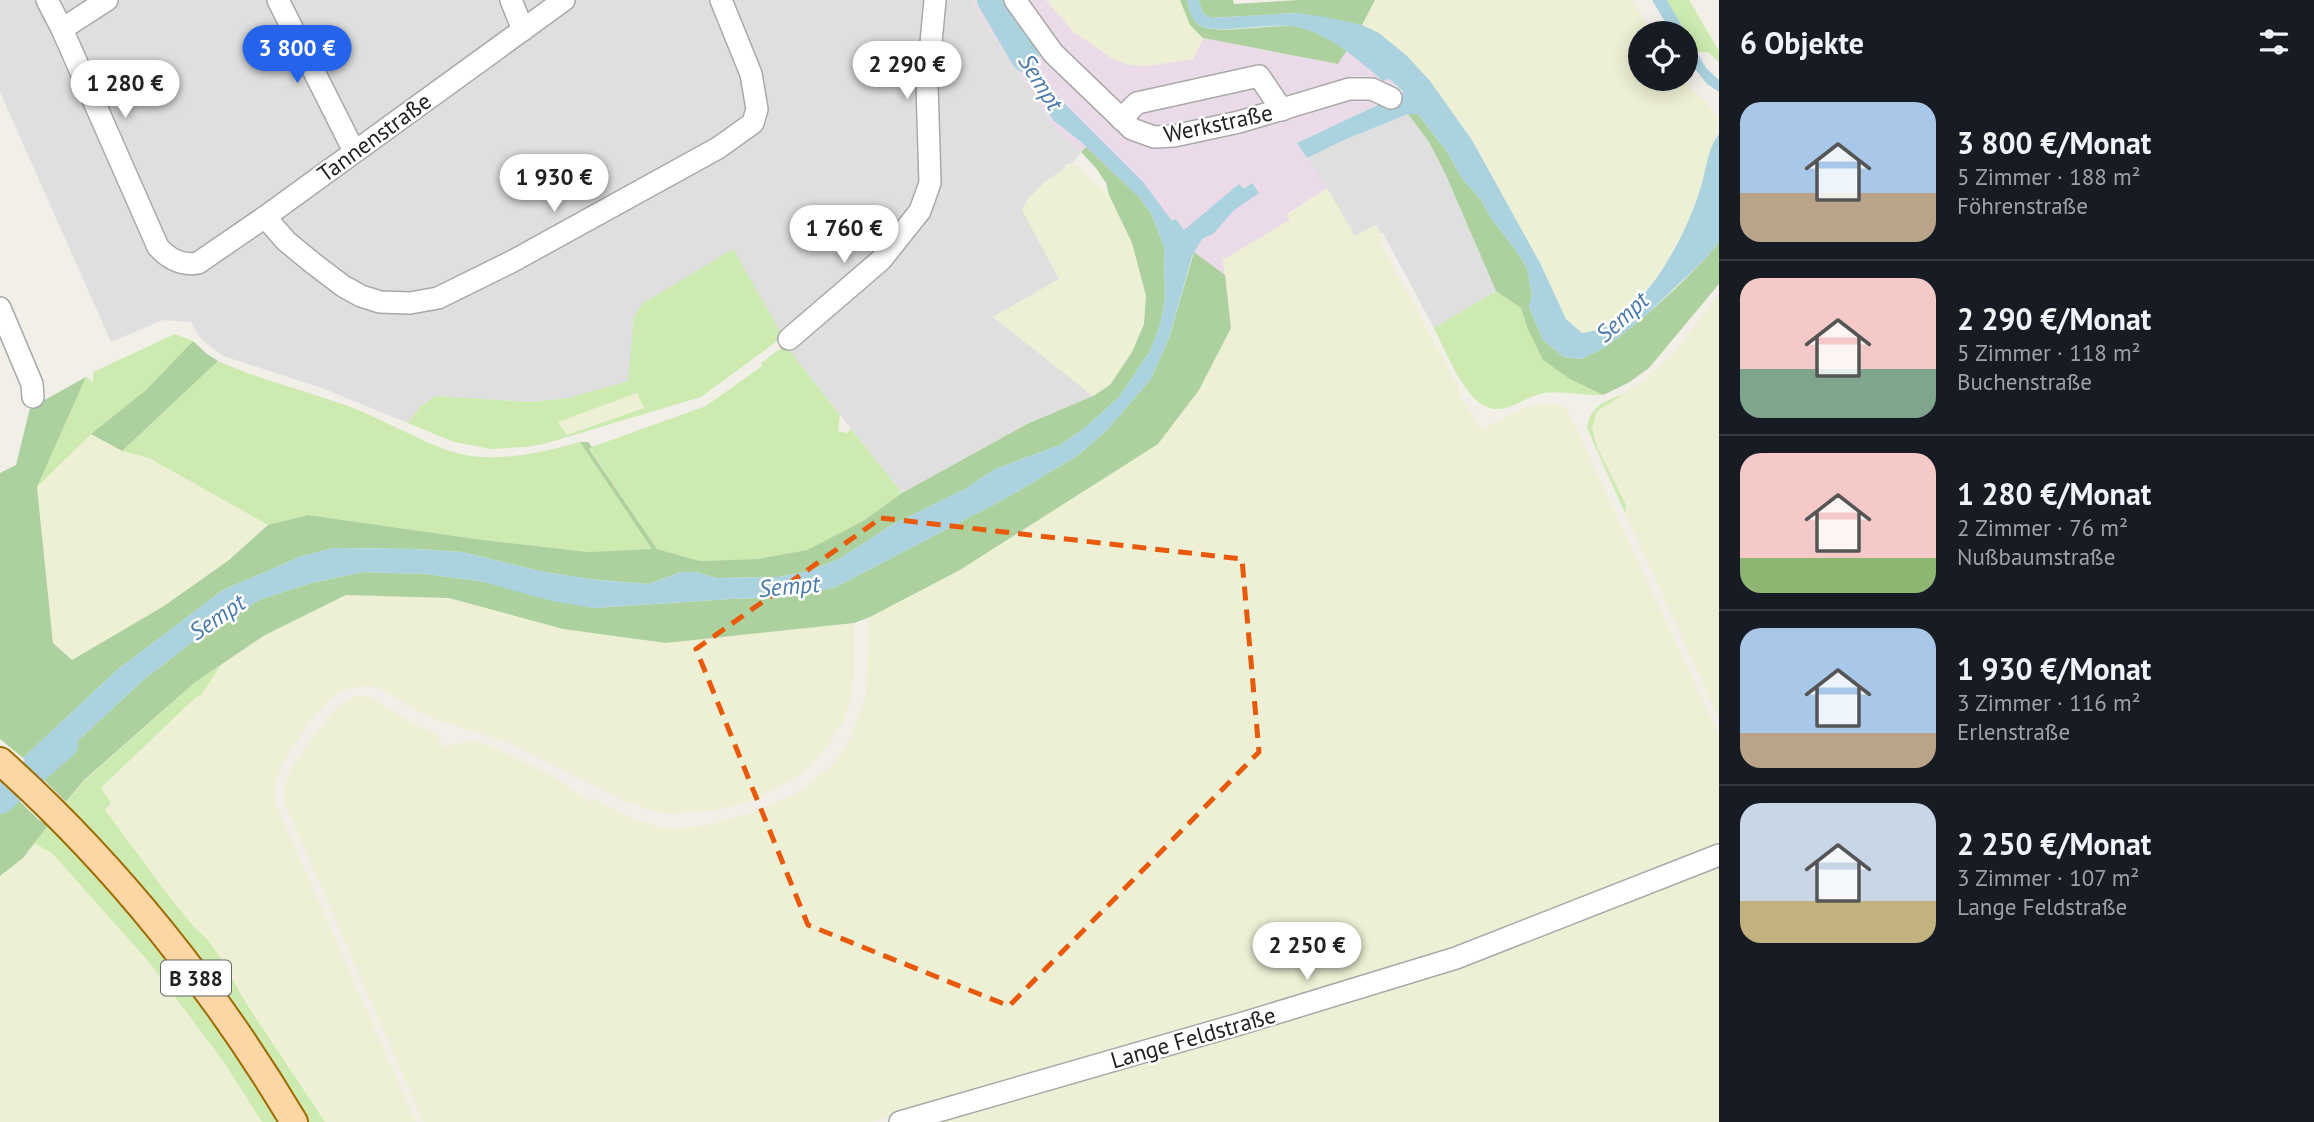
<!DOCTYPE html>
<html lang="de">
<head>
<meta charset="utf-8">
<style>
  body { margin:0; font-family:"PT Sans",sans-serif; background:#20242c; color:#f1f3f6; height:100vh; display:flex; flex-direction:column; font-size:26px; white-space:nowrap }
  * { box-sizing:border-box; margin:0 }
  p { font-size:23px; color:#9ea1a6 }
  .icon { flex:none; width:38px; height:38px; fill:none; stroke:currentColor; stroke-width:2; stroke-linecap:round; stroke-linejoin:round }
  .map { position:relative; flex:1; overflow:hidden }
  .panel { display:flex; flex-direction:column; background:#171b24; width:595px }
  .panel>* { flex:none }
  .fabs { position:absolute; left:1628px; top:21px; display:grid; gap:14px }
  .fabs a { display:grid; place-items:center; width:70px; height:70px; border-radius:50%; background:#171b24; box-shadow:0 4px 18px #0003; font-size:35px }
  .price { position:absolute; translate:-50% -60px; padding:0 16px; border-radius:24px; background:#fff; color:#222; font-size:23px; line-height:46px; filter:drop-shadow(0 2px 4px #0008) }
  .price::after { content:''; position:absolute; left:50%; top:42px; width:21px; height:16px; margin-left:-10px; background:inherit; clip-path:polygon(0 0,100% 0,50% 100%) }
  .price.current { background:#2563eb; color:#fff }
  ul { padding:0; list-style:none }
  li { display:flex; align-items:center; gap:21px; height:175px; padding:0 21px }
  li+li { border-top:2px solid #363941 }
  li span { display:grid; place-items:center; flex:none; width:196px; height:140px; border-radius:21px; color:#555 }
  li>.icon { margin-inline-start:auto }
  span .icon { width:84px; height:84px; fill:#fffc; stroke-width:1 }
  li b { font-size:30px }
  h2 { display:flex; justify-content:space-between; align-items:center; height:84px; padding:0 21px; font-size:30px }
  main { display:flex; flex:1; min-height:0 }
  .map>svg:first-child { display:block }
</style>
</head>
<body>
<main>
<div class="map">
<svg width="1719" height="1122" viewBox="0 0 1719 1122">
  <rect width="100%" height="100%" fill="#f2efe9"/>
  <!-- residential -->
  <g fill="#e0dfdf">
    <polygon points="0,0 972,0 984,22 1055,127 1081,152 1073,162 1065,165 1059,279 994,317 1093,396 1027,424 902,493 780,339 568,398 531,402 435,396 419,408 408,423 322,388 223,356 200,338 191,322 163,320 111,342 0,92"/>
    <polygon points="1408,114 1429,142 1445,173 1496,291 1434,328 1383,233 1381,234 1376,225 1355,236 1307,158 1344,140"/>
  </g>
  <!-- industrial -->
  <polygon fill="#ebdbe8" points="972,0 1046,0 1074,32 1128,65 1148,65 1193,59 1203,38 1337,64 1347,50 1383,81 1389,79 1403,92 1401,97 1380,104 1297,143 1327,188 1287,214 1290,220 1223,260 1225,275 1194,252 1086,147 1081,152 1055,127 984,22"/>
  <!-- farmland -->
  <g fill="#eef0d5">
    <polygon points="1046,0 1180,0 1190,25 1203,38 1193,59 1147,66 1128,65 1110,57 1074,32"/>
    <polygon points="1375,0 1632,0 1652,33 1640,33 1640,79 1682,79 1707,103 1717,120 1714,141 1700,191 1685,228 1663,269 1633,305 1609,326 1596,332 1582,333 1566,320 1540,263 1472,140 1430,81 1362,25"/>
    <polygon points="1073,162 1109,195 1132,243 1146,296 1144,324 1132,352 1110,385 1093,396 993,317 1059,279 1022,210 1028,199 1045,182"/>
    <polygon points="1327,188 1355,236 1376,225 1385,251 1461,392 1459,395 1482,430 1512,413 1536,404 1558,403 1568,411 1719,735 1719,849 1416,961 872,1122 423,1122 284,802 284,786 291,769 311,739 338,706 355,696 371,697 414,724 436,734 443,747 472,740 488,745 553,776 592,803 594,798 631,818 655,826 673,829 708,825 753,812 795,794 827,770 842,753 851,737 866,695 868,624 870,617 960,570 1231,328 1223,260 1290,220 1287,215"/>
    <polygon points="1719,294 1719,719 1625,513 1626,505 1598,449 1592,429 1596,414 1601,409 1645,379 1674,353"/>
    <polygon points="638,393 645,408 566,435 558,421"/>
    <polygon points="91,434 122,451 149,458 268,525 229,560 164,606 72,660 53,643 37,487"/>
    <polygon points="346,595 449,598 563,629 666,643 854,623 854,675 850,703 843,722 829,744 805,772 792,780 750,801 715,810 672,814 652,811 623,800 507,742 429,717 377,687 366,686 347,689 338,693 326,703 308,724 283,763 275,781 275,802 416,1122 325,1122 246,1003 222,960 208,940 195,928 171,899 105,810 111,803 101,789 196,697 201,694 221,665 265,635"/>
    <polygon points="34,843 52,853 149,962 223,1061 262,1122 0,1122 0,876 23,858"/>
    <polygon points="1719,860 1719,1122 923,1122"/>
  </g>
  <!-- grass -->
  <g fill="#cdebb0" fill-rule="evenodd">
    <polygon points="1667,0 1689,0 1719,51 1719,62 1708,52 1696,52"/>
    <path d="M733,249L781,333L780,339L701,397L544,444L525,447L491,449L454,442L408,423L419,408L435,396L531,402L568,398L628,381L634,317L642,304ZM637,393L644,408L567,435L558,422Z"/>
    <path d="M1496,291L1521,308L1527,327L1570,379L1603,395C1585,396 1560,390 1544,393C1528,396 1514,408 1498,409C1468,411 1446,351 1434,328Z"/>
    <polygon points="175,334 193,341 146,390 91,434 37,487 86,377 93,382 93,372"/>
    <polygon points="785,345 840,415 838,431 847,433 851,429 902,493 863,521 807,550 757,559 700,561 657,549 589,448 706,406 762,366 761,363"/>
    <path d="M218,361C258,379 304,390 345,405C382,418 416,440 453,452C491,464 543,453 580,442L653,549L588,552L483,540L308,515L268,525L149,458L122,451Z"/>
    <path d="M1624,394L1600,409L1596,414L1592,429L1598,449L1626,505L1625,513L1587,428C1590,406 1605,401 1624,394Z"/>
    <polygon points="221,665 201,695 196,697 101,788 111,803 105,810 171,899 195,928 208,940 222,960 246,1003 325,1122 307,1122 125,872 65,804 83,782 194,683"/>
    <polygon points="49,824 126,905 180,970 282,1122 262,1122 223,1061 149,962 52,853 34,843"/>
  </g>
  <!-- forest -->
  <g fill="#add19e">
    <path d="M1180,0H1187C1189,9 1190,17 1198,24C1214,37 1275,22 1299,27C1317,31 1332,41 1347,50L1338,64L1203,38L1190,25Z"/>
    <polygon points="1198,0 1233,0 1234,4 1299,0 1375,0 1362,25 1297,13 1211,18 1203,13"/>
    <polygon points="1408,114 1418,114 1448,153 1461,177 1481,200 1491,218 1518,253 1527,268 1532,296 1529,307 1543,340 1564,357 1582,359 1607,346 1642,319 1676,288 1706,258 1719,242 1719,284 1649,368 1628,383 1603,395 1570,379 1543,360 1527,327 1521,308 1496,291 1445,173 1429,142"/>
    <polygon points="1086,147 1139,197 1151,213 1164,247 1165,298 1160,325 1150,351 1120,396 1086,427 1060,445 995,469 965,489 890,526 841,558 810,571 779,577 717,578 696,572 681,572 649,584 597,580 544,572 462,552 417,549 333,548 300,557 223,590 117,670 23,758 0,739 0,473 16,465 30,408 86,377 37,487 53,643 72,660 164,606 229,560 268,525 308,515 483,540 588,552 652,549 580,442 588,442 592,447 589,449 657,549 700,561 757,559 807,550 863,521 902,493 1027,424 1093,396 1110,385 1132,352 1144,324 1146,296 1132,243 1109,195 1106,183 1096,168 1081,152"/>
    <polygon points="1194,252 1225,275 1231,328 1199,390 1158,444 960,570 870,617 854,623 666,643 563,629 449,598 346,595 265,635 194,683 83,781 66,802 40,776 142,681 195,640 259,600 311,583 363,572 425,574 479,581 594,608 730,599 788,597 836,587 1010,496 1077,456 1105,432 1151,379 1169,338"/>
    <polygon points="193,341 207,354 218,361 122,451 91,434 146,390"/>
    <polygon points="14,796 39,820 49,824 23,858 0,876 0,809"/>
  </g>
  <!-- water -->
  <g fill="#aad3df">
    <path d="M1187,0H1198L1203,13L1211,18L1297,13L1325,17L1362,25L1379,33L1407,56L1430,81L1472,140L1540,263L1566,319L1582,333C1639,328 1685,238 1700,190C1706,172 1707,149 1719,134V242L1706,258L1642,319L1607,346L1582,359L1564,357L1543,340L1529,307L1532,296L1527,268L1518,253L1491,218L1481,200L1461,177L1448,153L1418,114H1408L1344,140L1307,158L1297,143L1380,104L1401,97L1403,91L1389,79L1383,81C1357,59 1334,37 1301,28C1276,20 1215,37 1198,24C1190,18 1189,9 1187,0Z"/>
    <polygon points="1652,0 1667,0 1706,68 1719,80 1719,92 1707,84 1685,56 1685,33 1672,33"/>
    <polygon points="1006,25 1018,35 1054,93 1143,182 1172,221 1176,219 1184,230 1239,184 1244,189 1252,183 1259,193 1233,211 1213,234 1202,239 1192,256 1169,338 1151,379 1105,432 1077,456 1010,496 836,587 788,597 730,599 594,608 552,601 479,581 425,574 363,572 311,583 259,600 195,640 142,681 40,776 23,758 117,670 223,590 300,557 333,548 417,549 462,552 544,572 597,580 649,584 681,572 696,572 717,578 779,577 810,571 841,558 890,526 965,489 995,469 1060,445 1086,427 1120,396 1150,351 1160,325 1165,298 1164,247 1151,213 1139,197 1080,141 1053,120 1028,77"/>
  </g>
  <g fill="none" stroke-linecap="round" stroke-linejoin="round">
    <!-- river -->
    <g stroke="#aad3df" stroke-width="28">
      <polyline points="991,0 1025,58"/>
      <polyline points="0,800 64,745"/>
    </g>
    <defs>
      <g id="minor">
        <path d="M47,0L62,29L158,247C169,259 181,266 198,263L265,217L564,0"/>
        <polyline points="278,0 354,151"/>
        <polyline points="511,0 523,30"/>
        <polyline points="1015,0 1053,53 1132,129 1154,137 1174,136 1239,122 1349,89 1372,89 1391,98"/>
        <polyline points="62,29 107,0"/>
        <polyline points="1121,119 1137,103 1259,76 1282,110"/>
        <polyline points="265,217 286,241 314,264 343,286 361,296 380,302 410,303 438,298 511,262 718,148 753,123 757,109 751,74 721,0"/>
        <polyline points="0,308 32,384 33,397"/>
        <polyline points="789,339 881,260 920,211 930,183 927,85 935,0"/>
        <polyline points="900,1122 1250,1021 1456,958 1719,855"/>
      </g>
      <path id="major" d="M0,761C115,864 215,989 294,1122"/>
    </defs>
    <!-- minor casing -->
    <use href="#minor" stroke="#a9a9a9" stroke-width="24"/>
    <!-- major casing -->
    <use href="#major" stroke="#a06b00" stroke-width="30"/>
    <!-- minor -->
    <use href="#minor" stroke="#fff" stroke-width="21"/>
    <!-- major -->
    <use href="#major" stroke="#fcd6a4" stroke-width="26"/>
  </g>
  <!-- marked area -->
  <path fill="none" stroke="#e8590c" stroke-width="5" stroke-dasharray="14 9" stroke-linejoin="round" d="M881,518L1242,559L1259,752L1009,1006L808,925L696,649Z"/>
  <g text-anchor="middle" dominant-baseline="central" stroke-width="5" stroke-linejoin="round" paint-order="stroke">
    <!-- shield labels -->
    <rect fill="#fff" stroke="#646464" stroke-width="2" x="161" y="960.5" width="70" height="35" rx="5"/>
    <g font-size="21" font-weight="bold" fill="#222">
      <text x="196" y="978">B 388</text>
    </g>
    <!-- street labels -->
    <g font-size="23" fill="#222" stroke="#fff">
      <text transform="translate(1218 123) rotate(-12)">Werkstraße</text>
      <text transform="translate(374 137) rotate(-36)">Tannenstraße</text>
      <text transform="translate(1193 1037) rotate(-16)">Lange Feldstraße</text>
    </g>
    <!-- water labels -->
    <g font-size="24" font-style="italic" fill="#4a7aab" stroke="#fff">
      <text transform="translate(1041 82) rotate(58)">Sempt</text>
      <text transform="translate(1622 317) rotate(-42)">Sempt</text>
      <text transform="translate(789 586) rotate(-5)">Sempt</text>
      <text transform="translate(217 617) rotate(-34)">Sempt</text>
    </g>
  </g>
</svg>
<div class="fabs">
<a><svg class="icon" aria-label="locate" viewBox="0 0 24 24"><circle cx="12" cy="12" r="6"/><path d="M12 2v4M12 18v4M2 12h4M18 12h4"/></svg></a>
</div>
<b class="price current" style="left:297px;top:85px">3 800 €</b>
<b class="price" style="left:907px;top:101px">2 290 €</b>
<b class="price" style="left:125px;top:120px">1 280 €</b>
<b class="price" style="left:554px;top:214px">1 930 €</b>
<b class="price" style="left:844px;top:265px">1 760 €</b>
<b class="price" style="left:1307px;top:982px">2 250 €</b>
</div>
<section class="panel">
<h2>6 Objekte<svg class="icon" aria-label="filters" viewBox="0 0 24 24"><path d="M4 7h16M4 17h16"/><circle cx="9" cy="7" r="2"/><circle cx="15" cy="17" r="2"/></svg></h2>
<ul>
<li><span style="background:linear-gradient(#a9c7e8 65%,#b9a48a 0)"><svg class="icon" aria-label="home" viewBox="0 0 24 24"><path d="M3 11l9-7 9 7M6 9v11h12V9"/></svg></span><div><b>3 800 €/Monat</b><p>5 Zimmer · 188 m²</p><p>Föhrenstraße</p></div></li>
<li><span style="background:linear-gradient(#f6c9c9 65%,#7fa58c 0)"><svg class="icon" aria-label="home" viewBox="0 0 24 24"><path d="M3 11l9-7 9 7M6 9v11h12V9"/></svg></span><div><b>2 290 €/Monat</b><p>5 Zimmer · 118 m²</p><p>Buchenstraße</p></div></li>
<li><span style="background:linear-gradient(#f6c9c9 75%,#8fb573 0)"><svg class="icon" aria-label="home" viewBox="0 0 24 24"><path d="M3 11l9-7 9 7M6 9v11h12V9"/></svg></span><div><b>1 280 €/Monat</b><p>2 Zimmer · 76 m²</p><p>Nußbaumstraße</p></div></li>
<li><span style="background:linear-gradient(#a9c7e8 75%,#b9a48a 0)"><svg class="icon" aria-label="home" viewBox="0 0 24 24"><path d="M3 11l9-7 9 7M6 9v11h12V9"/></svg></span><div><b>1 930 €/Monat</b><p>3 Zimmer · 116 m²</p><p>Erlenstraße</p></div></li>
<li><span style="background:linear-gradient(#c9d6e8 70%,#c2b280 0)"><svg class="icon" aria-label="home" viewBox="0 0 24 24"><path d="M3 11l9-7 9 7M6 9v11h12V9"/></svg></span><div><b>2 250 €/Monat</b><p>3 Zimmer · 107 m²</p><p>Lange Feldstraße</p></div></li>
</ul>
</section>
</main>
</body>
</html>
